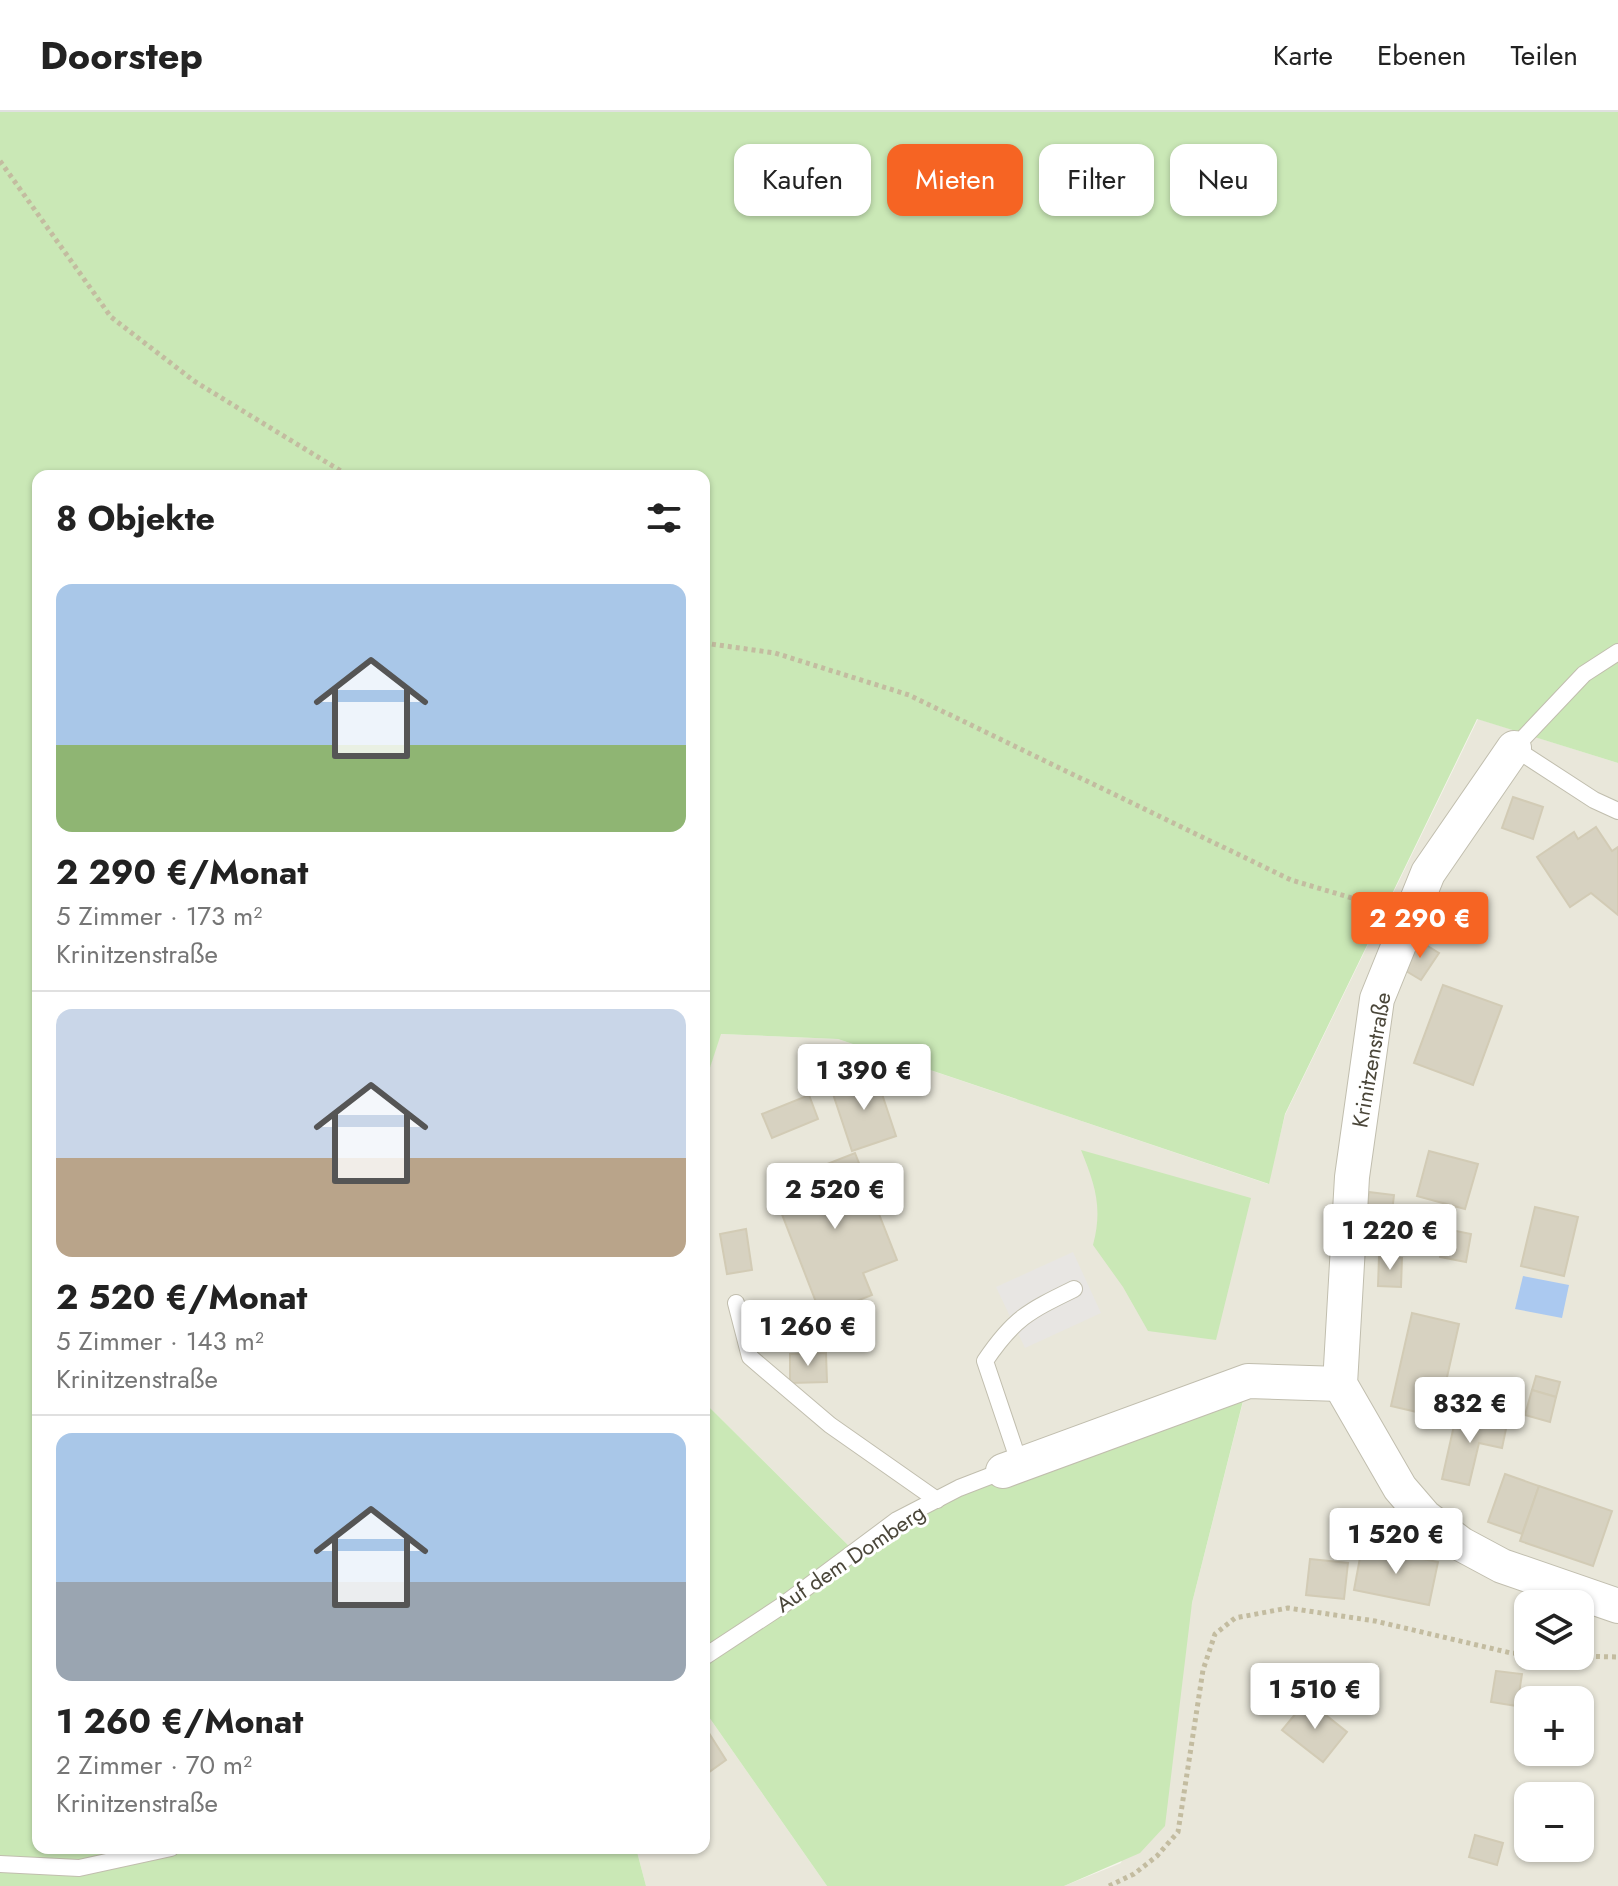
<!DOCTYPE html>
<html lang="de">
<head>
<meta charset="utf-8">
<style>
  body { margin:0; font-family:Jost,sans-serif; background:#f2f2f2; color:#222; height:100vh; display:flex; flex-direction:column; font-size:30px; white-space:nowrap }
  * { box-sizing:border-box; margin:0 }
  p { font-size:26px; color:#767676 }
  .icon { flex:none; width:44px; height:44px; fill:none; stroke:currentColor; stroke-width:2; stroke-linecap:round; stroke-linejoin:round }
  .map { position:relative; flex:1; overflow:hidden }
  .details { position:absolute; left:32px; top:358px; width:678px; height:1384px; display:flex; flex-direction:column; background:#fff; border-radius:16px; box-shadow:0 2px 6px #0004 }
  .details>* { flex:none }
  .guide { position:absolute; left:734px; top:32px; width:760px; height:72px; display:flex; gap:16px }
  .tools { position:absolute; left:1514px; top:1478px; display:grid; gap:16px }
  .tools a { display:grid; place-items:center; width:80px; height:80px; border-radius:16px; background:#fff; box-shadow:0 2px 6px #0004; font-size:40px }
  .price { position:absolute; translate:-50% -68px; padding:0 18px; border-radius:8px; background:#fff; color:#222; font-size:26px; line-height:52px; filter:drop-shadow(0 2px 4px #0008) }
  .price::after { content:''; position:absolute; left:50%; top:48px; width:24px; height:18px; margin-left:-12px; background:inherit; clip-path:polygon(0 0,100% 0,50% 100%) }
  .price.current { background:#f66423; color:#fff }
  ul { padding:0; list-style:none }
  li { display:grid; align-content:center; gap:16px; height:424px; padding:0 24px }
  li+li { border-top:2px solid #e0e0e0 }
  li span { display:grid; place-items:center; height:248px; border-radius:16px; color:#555 }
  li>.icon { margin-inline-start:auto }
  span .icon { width:144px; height:144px; fill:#fffc; stroke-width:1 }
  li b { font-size:34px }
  h2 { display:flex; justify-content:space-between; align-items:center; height:96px; padding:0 24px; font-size:34px }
  .tag { padding:0 28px; border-radius:16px; background:#fff; box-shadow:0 2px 6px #0004; font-size:28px; line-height:72px }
  .tag.current { background:#f66423; color:#fff }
  header { display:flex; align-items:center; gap:48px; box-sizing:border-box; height:112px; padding:0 40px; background:#fff; border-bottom:2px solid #e0e0e0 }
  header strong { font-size:38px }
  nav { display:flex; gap:44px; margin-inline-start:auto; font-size:28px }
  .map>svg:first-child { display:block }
</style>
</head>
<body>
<header>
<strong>Doorstep</strong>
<nav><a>Karte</a><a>Ebenen</a><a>Teilen</a></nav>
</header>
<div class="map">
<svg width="1618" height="1774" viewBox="0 0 1618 1774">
  <rect width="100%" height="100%" fill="#f6f4ec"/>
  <!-- residential -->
  <g fill="#e9e7da" fill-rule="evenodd">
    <path d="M1478,607L1618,651V1774H1064L1121,1751L1192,1491L1248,1270L855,1440L704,1290V974L720,922L838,927L1268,1072L1285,1003ZM1528,1492H1580V1544H1528ZM1528,1588H1580V1640H1528ZM1528,1684H1580V1736H1528Z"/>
    <polygon points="704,1598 827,1774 646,1774 636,1736 704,1736"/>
  </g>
  <!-- green -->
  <g fill="#cae8b6">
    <polygon points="0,0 1618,0 1618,651 1477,607 1285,1002 1269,1072 838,927 721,922 704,974 704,364 38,364 38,1736 636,1736 646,1774 0,1774"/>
    <path d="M1081,1038L1251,1086L1216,1228L1148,1219L1123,1175L1093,1133C1103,1095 1095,1073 1081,1038Z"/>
    <polygon points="1248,1269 1192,1491 1165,1714 1140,1741 1064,1774 827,1774 704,1598 704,1290 855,1440 897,1408"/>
  </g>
  <!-- parking -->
  <polygon fill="#e8e6e3" points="1073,1140 1101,1201 1025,1236 996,1175"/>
  <!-- water -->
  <polygon fill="#abc9f0" points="1523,1164 1569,1173 1562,1206 1515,1197"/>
  <!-- building -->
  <g fill="#d7d2c1" stroke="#d2cbb5" stroke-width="2">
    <polygon points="1513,685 1543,695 1533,727 1502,716"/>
    <polygon points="1596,715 1612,739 1618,735 1618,803 1591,781 1570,795 1537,745 1574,720 1578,727"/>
    <polygon points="1418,828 1439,841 1421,868 1401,856"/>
    <polygon points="1443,873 1502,894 1473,973 1414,951"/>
    <polygon points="875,961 896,1024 852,1039 831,976"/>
    <polygon points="809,983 818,1007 772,1026 762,1002"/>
    <polygon points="1429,1039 1478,1052 1465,1097 1417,1084"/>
    <polygon points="855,1041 897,1148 863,1161 872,1183 821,1203 771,1074"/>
    <polygon points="1369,1080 1394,1083 1390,1116 1365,1113"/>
    <polygon points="1535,1095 1578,1105 1564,1164 1521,1154"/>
    <polygon points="746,1117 752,1158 727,1162 720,1122"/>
    <polygon points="1446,1117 1471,1122 1466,1150 1440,1145"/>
    <polygon points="1379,1145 1402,1146 1401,1175 1378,1174"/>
    <polygon points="1412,1201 1459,1212 1438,1305 1391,1294"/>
    <polygon points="826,1241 827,1270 790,1271 790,1242"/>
    <polygon points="1536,1264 1560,1270 1556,1285 1532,1278"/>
    <polygon points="1532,1278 1556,1285 1550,1310 1525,1303"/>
    <polygon points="1457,1300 1507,1312 1502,1336 1479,1331 1469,1373 1442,1367"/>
    <polygon points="1505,1362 1539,1374 1522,1422 1488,1410"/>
    <polygon points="1539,1374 1612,1399 1593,1454 1520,1429"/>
    <polygon points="1362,1435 1438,1450 1429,1493 1354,1478"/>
    <polygon points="1310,1447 1348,1451 1344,1487 1306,1483"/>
    <polygon points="1496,1559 1522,1562 1517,1594 1491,1590"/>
    <polygon points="1307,1588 1347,1620 1323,1650 1282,1618"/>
    <polygon points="1527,1594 1528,1594 1528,1631 1521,1630"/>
    <polygon points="707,1618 726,1648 705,1663 704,1620"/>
    <polygon points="1475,1723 1503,1731 1497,1753 1469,1745"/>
  </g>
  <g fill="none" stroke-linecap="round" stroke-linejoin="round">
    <defs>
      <g id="service">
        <polyline points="1618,540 1584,562 1514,636 1594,688 1618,699"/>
        <polyline points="736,1191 750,1245 830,1313 937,1388"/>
        <path d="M1020,1353L985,1249C1014,1206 1029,1199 1074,1177"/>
        <polyline points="704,1545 783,1493 897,1408 959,1376 1003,1359"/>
        <polyline points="0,1752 79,1756 171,1736"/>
      </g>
      <g id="minor">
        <polyline points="1514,636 1428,761 1377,887 1352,1065 1340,1272 1400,1376 1425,1405 1461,1432 1502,1454 1618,1494"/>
        <polyline points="1003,1359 1248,1269 1340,1272"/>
      </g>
    </defs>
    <!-- service casing -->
    <use href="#service" stroke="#c1beae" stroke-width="18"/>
    <!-- minor casing -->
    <use href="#minor" stroke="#c1beae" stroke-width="36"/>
    <!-- path -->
    <g stroke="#c3bca0" stroke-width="5" stroke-dasharray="4 4" stroke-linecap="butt">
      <polyline points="0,49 111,205 194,269 349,364"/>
      <polyline points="704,531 775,541 909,583 1291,768 1379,794"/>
      <polyline points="1580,1544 1618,1545"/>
      <polyline points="1109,1774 1134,1762 1157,1744 1178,1720 1203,1558 1215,1522 1235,1506 1288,1496 1375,1509 1511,1541 1528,1542"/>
    </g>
    <!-- service -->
    <use href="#service" stroke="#fff" stroke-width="16"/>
    <!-- minor -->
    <use href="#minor" stroke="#fff" stroke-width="34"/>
  </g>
  <g text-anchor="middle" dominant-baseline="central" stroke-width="6" stroke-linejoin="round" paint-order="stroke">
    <!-- street labels -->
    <g font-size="22" fill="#4a4639" stroke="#fff">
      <text transform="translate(1371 948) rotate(-80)">Krinitzenstraße</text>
      <text transform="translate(850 1446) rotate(-34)">Auf dem Domberg</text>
    </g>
  </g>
</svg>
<div class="tools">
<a><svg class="icon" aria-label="layers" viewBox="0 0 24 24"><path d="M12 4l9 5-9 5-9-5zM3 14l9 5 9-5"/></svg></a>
<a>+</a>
<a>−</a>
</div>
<b class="price current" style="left:1420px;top:848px">2 290 €</b>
<b class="price" style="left:864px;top:1000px">1 390 €</b>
<b class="price" style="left:835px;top:1119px">2 520 €</b>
<b class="price" style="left:1390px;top:1160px">1 220 €</b>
<b class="price" style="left:808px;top:1256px">1 260 €</b>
<b class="price" style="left:1470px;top:1333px">832 €</b>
<b class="price" style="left:1396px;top:1464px">1 520 €</b>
<b class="price" style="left:1315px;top:1619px">1 510 €</b>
<div class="guide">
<a class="tag">Kaufen</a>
<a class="tag current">Mieten</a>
<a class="tag">Filter</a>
<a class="tag">Neu</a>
</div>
<section class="details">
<h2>8 Objekte<svg class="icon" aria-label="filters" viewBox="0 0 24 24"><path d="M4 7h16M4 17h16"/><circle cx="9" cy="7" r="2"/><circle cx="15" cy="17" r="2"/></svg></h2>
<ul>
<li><span style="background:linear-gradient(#a9c7e8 65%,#8fb573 0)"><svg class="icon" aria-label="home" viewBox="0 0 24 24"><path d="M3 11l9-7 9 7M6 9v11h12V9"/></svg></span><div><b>2 290 €/Monat</b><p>5 Zimmer · 173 m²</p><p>Krinitzenstraße</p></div></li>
<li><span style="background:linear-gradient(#c9d6e8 60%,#b9a48a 0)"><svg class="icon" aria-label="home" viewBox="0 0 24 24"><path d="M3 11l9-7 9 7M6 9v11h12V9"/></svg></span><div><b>2 520 €/Monat</b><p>5 Zimmer · 143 m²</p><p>Krinitzenstraße</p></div></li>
<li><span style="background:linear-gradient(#a9c7e8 60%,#9aa5b1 0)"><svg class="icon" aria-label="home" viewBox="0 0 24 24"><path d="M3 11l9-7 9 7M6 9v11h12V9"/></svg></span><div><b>1 260 €/Monat</b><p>2 Zimmer · 70 m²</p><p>Krinitzenstraße</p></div></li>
</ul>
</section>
</div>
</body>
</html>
